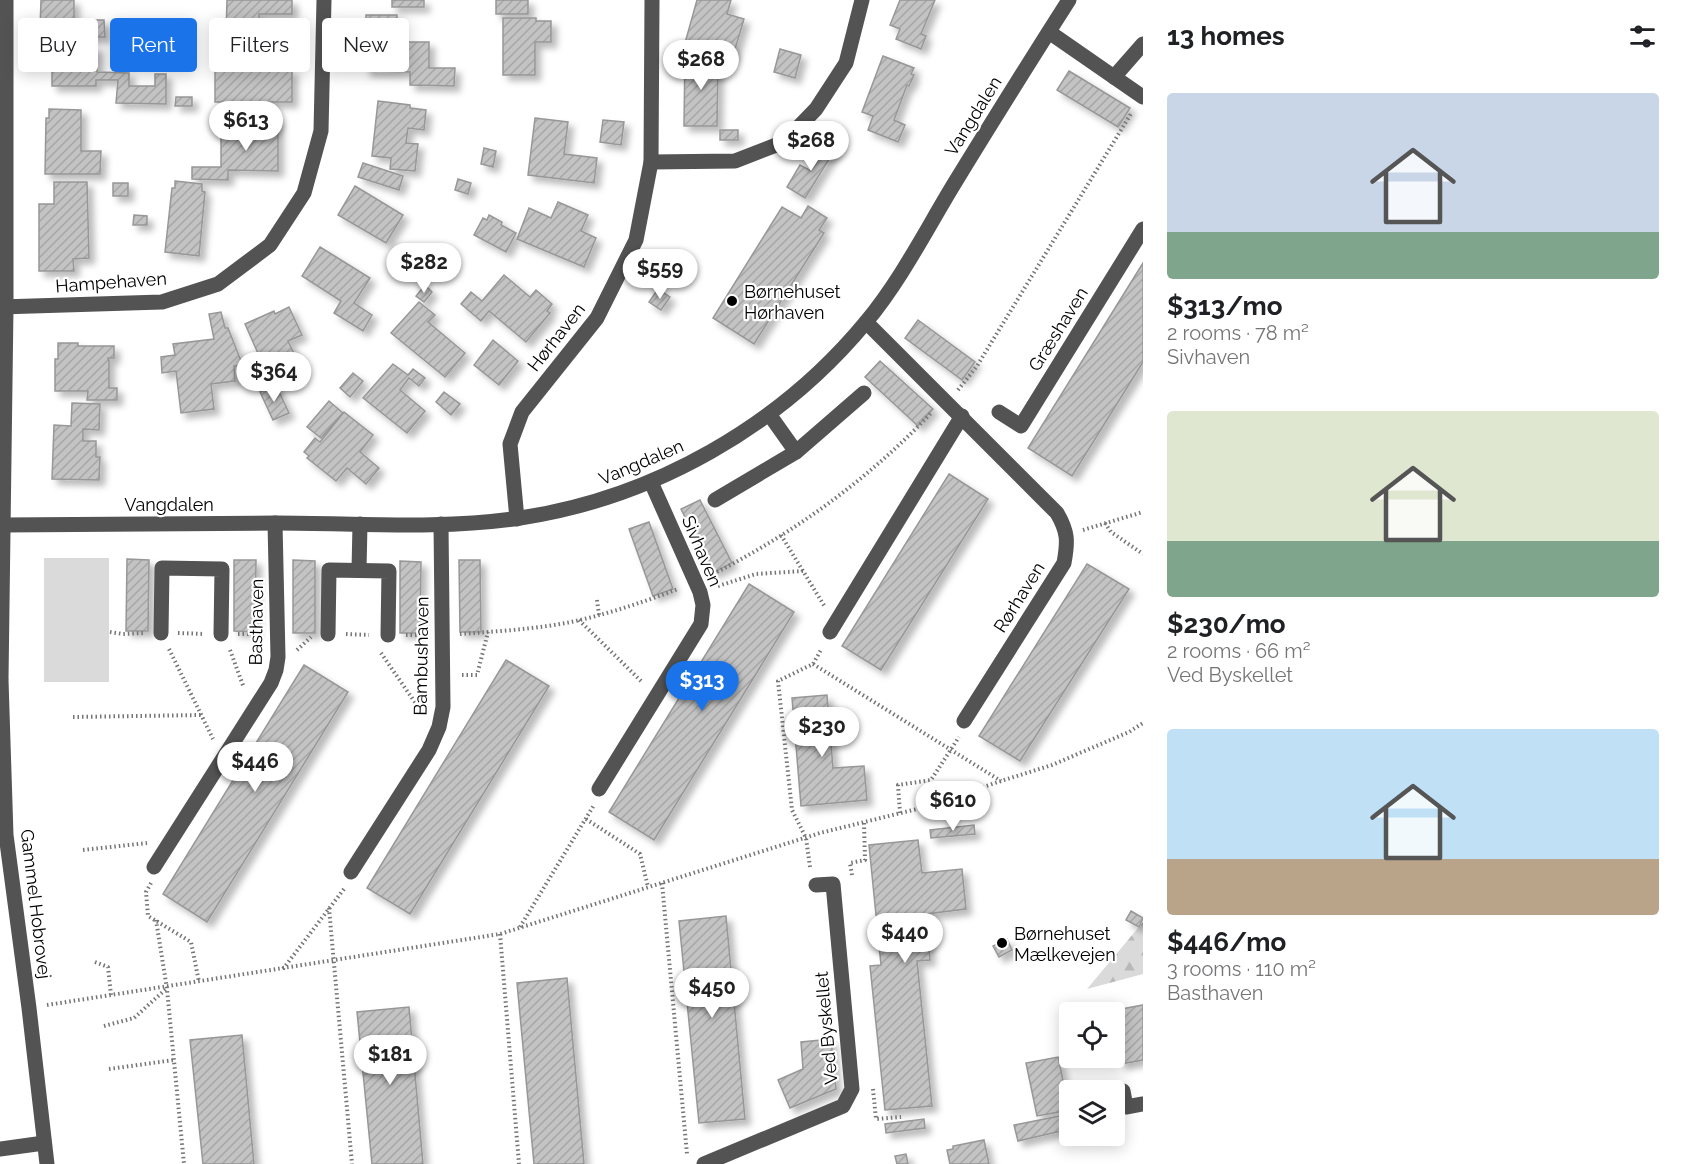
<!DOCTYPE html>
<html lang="en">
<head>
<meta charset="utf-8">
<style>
  body { margin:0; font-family:Raleway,sans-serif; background:#f2f2f2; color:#202124; height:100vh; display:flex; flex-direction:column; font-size:22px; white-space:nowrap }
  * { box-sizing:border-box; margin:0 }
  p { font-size:20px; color:#757577 }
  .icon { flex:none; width:33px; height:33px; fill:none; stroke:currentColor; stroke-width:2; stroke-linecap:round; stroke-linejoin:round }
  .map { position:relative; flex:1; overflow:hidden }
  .details { display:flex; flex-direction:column; background:#fff; width:540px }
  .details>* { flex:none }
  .banner { position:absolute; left:18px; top:18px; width:570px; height:54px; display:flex; gap:12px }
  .fabs { position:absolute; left:1059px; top:1002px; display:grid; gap:12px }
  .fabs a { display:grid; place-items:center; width:66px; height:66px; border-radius:6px; background:#fff; box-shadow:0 3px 15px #0003; font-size:30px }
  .price { position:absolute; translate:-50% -51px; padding:0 14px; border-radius:21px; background:#fff; color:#222; font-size:20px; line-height:39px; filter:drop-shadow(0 2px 3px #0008) }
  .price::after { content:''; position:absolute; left:50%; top:36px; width:18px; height:14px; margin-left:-9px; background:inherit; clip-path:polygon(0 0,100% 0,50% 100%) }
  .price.selected { background:#1a73e8; color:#fff }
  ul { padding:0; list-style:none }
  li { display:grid; align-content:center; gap:12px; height:318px; padding:0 24px }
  li span { display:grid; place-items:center; height:186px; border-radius:6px; color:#555 }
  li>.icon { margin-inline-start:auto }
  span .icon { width:108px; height:108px; fill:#fffc; stroke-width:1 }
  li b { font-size:26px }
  h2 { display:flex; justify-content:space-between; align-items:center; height:72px; padding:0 24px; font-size:26px }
  .chip { padding:0 21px; border-radius:6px; background:#fff; box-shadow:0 3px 15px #0003; font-size:21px; line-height:54px }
  .chip.selected { background:#1a73e8; color:#fff }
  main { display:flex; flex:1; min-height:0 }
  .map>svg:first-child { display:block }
</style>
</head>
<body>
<main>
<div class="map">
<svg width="1143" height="1164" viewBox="0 0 1143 1164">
  <defs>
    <pattern id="forest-firs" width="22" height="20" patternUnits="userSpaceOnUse" patternTransform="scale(1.5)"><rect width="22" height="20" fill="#dadada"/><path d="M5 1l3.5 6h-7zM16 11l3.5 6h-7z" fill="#b9b9b9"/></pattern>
    <pattern id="building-hatch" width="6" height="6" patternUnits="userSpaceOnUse" patternTransform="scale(1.5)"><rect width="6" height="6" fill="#c3c3c3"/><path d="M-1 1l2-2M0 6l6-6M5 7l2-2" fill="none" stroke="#a6a6a6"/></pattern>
    <filter id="shadow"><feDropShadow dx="5.5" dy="5.5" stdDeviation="3" flood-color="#0004"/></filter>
  </defs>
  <rect width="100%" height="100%" fill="#fff"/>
  <!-- forest -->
  <polygon fill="url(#forest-firs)" points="1143,922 1143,974 1087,989"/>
  <!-- pitch -->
  <rect fill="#dadada" x="44" y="558" width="65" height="124"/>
  <!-- building -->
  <g fill="url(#building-hatch)" stroke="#979797" stroke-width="1.5" filter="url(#shadow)">
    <polygon points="41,0 74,0 74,26 80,26 80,20 104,20 105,37 71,37 71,29 40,29"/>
    <polygon points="227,0 292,0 292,14 259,14 259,32 226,32"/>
    <rect x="392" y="0" width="32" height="7"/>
    <rect x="496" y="0" width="32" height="14"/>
    <polygon points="697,0 731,0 727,14 744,19 733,56 685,43"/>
    <polygon points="900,0 935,0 921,34 926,36 921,49 896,39 900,29 890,25"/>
    <polygon points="366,15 397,15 397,42 429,42 429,68 455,68 454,86 410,85 410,72 365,71"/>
    <polygon points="503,18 536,18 536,21 551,21 551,42 535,42 535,75 503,75"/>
    <polygon points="52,46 97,47 97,72 129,73 129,86 155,86 155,74 166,74 166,104 116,103 118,80 96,80 96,86 52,86"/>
    <polygon points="780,49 801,55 795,78 774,72"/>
    <polygon points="685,51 716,60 716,67 718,67 717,126 684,126"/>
    <polygon points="215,52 241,52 241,69 292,70 292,102 215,102"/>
    <polygon points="883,56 914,68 911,74 914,75 909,86 907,85 894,120 905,125 898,142 868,130 873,116 862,112"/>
    <polygon points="1069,71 1130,108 1118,127 1057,90"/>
    <polygon points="176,97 192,97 192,106 175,106"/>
    <polygon points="378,101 410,105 410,108 426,110 424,130 408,128 406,143 418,144 415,171 390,169 391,158 372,156"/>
    <polygon points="49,109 81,110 81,151 101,151 100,174 45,174 46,118 49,118"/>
    <polygon points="252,118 278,118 278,171 228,170 228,180 192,179 192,167 221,167 221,137 252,137"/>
    <polygon points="535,118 568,122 564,154 597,158 594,183 528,175"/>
    <polygon points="603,120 624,122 621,145 600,142"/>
    <rect x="720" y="130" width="18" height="10"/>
    <polygon points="832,138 839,143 805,198 787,187 800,165 811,171"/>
    <polygon points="484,148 496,151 493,167 481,164"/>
    <polygon points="363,163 403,176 399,190 358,177"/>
    <polygon points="458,179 471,183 468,194 455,190"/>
    <polygon points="175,181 202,184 202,191 205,192 199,256 165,252 172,188 175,188"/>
    <polygon points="54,182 87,182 89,258 73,259 74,271 39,271 39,204 54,204"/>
    <rect x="113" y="183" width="15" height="13"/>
    <polygon points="355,186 403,215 386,243 338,215"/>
    <polygon points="558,202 588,215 581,231 596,238 584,267 517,239 529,208 551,218"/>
    <polygon points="808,206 827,218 819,230 824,233 754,344 713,318 782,207 801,218"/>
    <polygon points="134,215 147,216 147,225 133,225"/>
    <polygon points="489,215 502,222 501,225 516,233 506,252 474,235 483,218 487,220"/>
    <polygon points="320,247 370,278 354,303 372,315 363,331 334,313 341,301 302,276"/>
    <polygon points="1143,263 1143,362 1072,476 1028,448"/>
    <polygon points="504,275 530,297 536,290 552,304 547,311 550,313 526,342 489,311 481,321 461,304 471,292 482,301"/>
    <polygon points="425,285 432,292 424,302 416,296"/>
    <polygon points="658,289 670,297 661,310 649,302"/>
    <polygon points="419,302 435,315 428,322 465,353 445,377 391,333"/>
    <polygon points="289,307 302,335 288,341 298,362 268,376 245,324 274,311 275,314"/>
    <polygon points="221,312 225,328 228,328 243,366 234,366 235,381 211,384 214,409 181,413 176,371 162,373 161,357 175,355 173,344 214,339 209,314"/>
    <polygon points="918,320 975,362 962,380 905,338"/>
    <polygon points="493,340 518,361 499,385 474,365"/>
    <polygon points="58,343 78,343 78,346 114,346 114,358 108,358 108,360 109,360 109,388 117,388 117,400 87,400 88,391 55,391 55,359 58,359"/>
    <polygon points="880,361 933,409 918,426 865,377"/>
    <polygon points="393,364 408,375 413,369 425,378 419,386 409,378 400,390 425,411 407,433 363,398"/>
    <polygon points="353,373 363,381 350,397 340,388"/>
    <polygon points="276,385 289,413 273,420 260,392"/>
    <polygon points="444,392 460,404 451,415 436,402"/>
    <polygon points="329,401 343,413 321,438 307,427"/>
    <polygon points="72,403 100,404 99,430 83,429 83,441 96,441 96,457 100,457 99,480 52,479 54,425 71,426"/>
    <polygon points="344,412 373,435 360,452 379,468 366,484 347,468 336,481 307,458 309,456 304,452 315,438 320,442"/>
    <polygon points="949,474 988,499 881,670 842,646"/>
    <polygon points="700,500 732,563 713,573 681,509"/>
    <polygon points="649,522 673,589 653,596 629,529"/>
    <polygon points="127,559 149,560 148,631 126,631"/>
    <polygon points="234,560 256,560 255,632 234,631"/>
    <polygon points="293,560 315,561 315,633 293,633"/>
    <polygon points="459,560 480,560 481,632 460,632"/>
    <polygon points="400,561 421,562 420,633 400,633"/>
    <polygon points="1087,564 1129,589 1020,761 979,736"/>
    <polygon points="749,584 794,612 654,840 609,812"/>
    <polygon points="506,660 549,686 410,914 367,888"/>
    <polygon points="304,665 348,692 207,922 163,894"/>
    <polygon points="827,695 833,768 864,766 867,800 801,806 792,698"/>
    <polygon points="974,825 975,834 931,838 930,830"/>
    <polygon points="918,840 922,873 962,869 966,909 926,914 930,960 917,961 932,1106 885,1110 870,966 881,965 869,845"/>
    <polygon points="1131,911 1143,918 1139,927 1126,920"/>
    <polygon points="726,916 745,1119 699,1123 679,921"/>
    <polygon points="1007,939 1012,950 999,957 993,946"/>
    <polygon points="567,978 584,1164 534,1164 517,983"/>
    <polygon points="1143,1005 1143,1060 1121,1064 1114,1030 1114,1012 1111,1011"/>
    <polygon points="409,1007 423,1164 372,1164 357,1012"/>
    <polygon points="242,1035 254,1164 203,1164 190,1040"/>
    <polygon points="831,1039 836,1089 790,1108 778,1080 803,1069 801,1042"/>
    <polygon points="1058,1057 1064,1085 1084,1081 1086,1090 1070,1090 1070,1110 1037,1116 1026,1063"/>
    <polygon points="1070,1114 1070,1129 1018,1141 1014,1125"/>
    <polygon points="924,1119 925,1128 886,1133 885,1124"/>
    <polygon points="984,1140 989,1164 950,1164 947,1150 953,1149 953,1146"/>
    <polygon points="906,1154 908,1164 897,1164 895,1156"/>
  </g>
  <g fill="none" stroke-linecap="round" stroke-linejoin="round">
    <!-- path -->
    <g stroke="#757575" stroke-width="4" stroke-dasharray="1.5 3" stroke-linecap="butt">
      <polyline points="958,390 977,366 1132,112"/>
      <polyline points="1105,523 1111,532 1143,554"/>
      <polyline points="1083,530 1143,512"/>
      <polyline points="781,535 825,607"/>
      <path d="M713,574C794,533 869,479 932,412"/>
      <polyline points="718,586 756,574 803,571"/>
      <polyline points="597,600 599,615"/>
      <polyline points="579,620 643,683"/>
      <polyline points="110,632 123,634 144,633"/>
      <polyline points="178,633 204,634"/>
      <polyline points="238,634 261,634"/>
      <polyline points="346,634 369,635"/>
      <path d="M460,634C500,631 541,629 580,620C614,612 646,601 678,589"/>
      <polyline points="406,635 423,635"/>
      <polyline points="169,649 213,739"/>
      <polyline points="230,650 244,688"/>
      <polyline points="297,650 311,637"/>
      <polyline points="381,653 423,714"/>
      <polyline points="813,664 1001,781"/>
      <polyline points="462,675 477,675 488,632"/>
      <polyline points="73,717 201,715"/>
      <polyline points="900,813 898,785 931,780 959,737"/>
      <polyline points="586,819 640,854 648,887"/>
      <polyline points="83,850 147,843"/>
      <polyline points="810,867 806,838 792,810 778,681 813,664 822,648"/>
      <polyline points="852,875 850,863 865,860 864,822"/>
      <polyline points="151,883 146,892 148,916 191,942 199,982"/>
      <polyline points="662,883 687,1154"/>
      <polyline points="329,908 352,1164"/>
      <polyline points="156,920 167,989 184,1164"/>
      <polyline points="520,927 594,805"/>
      <polyline points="500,934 519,1164"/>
      <polyline points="95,962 108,967 111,995"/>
      <polyline points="283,969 344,889"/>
      <polyline points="47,1005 500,934 820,833 921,808 1001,781 1052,765 1129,732 1143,723"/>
      <polyline points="104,1026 134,1018 166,989"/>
      <polyline points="109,1069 174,1060"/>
      <polyline points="873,1089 876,1119 901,1117"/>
    </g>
    <!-- minor -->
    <g stroke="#535353" stroke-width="15">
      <polyline points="6,0 6,307 1,680 6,835 29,1008 47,1164"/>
      <polyline points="1049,32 1143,97"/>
      <polyline points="1114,77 1143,44"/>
      <polyline points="651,162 735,161 784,142 816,109 846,63 862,0"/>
      <polyline points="0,307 162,302 218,284 270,245 304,193 321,131 324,0"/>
      <path d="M866,322L1057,513C1068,532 1068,541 1064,563L964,721"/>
      <polyline points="999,412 1021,426 1143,229"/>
      <polyline points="769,414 796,452"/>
      <polyline points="715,500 796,452 864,393"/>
      <polyline points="517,519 510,444 522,412 597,318 636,240 651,162 652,0"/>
      <path d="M2,525C94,524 186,523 277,523C358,523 440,530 520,518C654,498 780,426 866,322C901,280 926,230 954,184C992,122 1030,61 1069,0"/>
      <polyline points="359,570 360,524"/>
      <polyline points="830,632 962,416"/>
      <polyline points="161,633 162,568 222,569 221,634"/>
      <polyline points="328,634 329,570 389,571 388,635"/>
      <polyline points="599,789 701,624 703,605 700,592 651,482"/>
      <polyline points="154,867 271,683 276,670 278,657 275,523"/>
      <polyline points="351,872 429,750 439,727 443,707 441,524"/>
      <polyline points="1123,1091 1126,1107 1143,1104"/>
      <polyline points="0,1149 44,1143"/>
      <polyline points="704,1164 843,1106 852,1089 833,884 816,885"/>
    </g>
  </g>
  <!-- markers -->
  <g fill="#000" stroke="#fff" stroke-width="2">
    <circle cx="732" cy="301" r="6"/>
    <circle cx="1002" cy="943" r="6"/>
  </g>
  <g text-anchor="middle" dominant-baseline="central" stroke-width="4.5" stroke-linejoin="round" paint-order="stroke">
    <!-- street labels -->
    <g font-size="18" fill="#000" stroke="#fff">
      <text transform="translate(973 116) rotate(-58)">Vangdalen</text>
      <text transform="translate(111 282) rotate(-4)">Hampehaven</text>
      <text transform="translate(1058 329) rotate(-58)">Græshaven</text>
      <text transform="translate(556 337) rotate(-52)">Hørhaven</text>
      <text transform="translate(641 462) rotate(-23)">Vangdalen</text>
      <text x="169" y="504">Vangdalen</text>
      <text transform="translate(702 551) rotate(67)">Sivhaven</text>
      <text transform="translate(1019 597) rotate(-58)">Rørhaven</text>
      <text transform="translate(256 622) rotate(-89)">Basthaven</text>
      <text transform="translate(421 656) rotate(-89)">Bambushaven</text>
      <text transform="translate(36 904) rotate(83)">Gammel Hobrovej</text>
      <text transform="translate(826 1028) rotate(-95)">Ved Byskellet</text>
    </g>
    <!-- poi labels -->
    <g font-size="18" fill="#000" stroke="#fff" text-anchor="start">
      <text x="744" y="291">Børnehuset<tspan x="744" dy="21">Hørhaven</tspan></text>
      <text x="1014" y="933">Børnehuset<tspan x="1014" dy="21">Mælkevejen</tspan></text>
    </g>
  </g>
</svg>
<div class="fabs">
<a><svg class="icon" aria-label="locate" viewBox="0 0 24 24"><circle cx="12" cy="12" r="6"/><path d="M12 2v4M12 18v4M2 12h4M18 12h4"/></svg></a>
<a><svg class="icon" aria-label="layers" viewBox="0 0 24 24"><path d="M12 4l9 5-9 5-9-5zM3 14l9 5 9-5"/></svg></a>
</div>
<b class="price" style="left:701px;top:91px">$268</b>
<b class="price" style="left:246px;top:152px">$613</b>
<b class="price" style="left:811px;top:172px">$268</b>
<b class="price" style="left:424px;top:294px">$282</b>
<b class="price" style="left:660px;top:300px">$559</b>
<b class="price" style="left:274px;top:403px">$364</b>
<b class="price selected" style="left:702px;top:712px">$313</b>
<b class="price" style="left:822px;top:758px">$230</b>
<b class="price" style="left:255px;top:793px">$446</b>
<b class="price" style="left:953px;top:832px">$610</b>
<b class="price" style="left:905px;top:964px">$440</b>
<b class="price" style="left:712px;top:1019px">$450</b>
<b class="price" style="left:390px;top:1086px">$181</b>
<div class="banner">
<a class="chip">Buy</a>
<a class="chip selected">Rent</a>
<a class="chip">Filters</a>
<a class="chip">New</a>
</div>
</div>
<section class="details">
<h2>13 homes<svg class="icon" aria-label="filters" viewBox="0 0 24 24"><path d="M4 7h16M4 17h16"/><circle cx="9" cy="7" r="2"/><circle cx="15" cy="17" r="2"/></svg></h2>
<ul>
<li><span style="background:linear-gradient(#c9d6e8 75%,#7fa58c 0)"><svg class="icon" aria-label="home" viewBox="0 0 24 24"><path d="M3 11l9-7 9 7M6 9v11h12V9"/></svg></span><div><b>$313/mo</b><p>2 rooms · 78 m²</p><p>Sivhaven</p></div></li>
<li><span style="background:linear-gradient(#dfe7d0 70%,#7fa58c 0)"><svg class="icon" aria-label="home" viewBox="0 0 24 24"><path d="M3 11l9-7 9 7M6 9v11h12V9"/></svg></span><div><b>$230/mo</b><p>2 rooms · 66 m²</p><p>Ved Byskellet</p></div></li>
<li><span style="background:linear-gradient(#bfe0f5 70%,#b9a48a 0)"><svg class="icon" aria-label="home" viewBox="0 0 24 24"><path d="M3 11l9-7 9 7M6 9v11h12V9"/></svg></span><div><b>$446/mo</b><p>3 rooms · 110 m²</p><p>Basthaven</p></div></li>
</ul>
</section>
</main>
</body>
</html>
